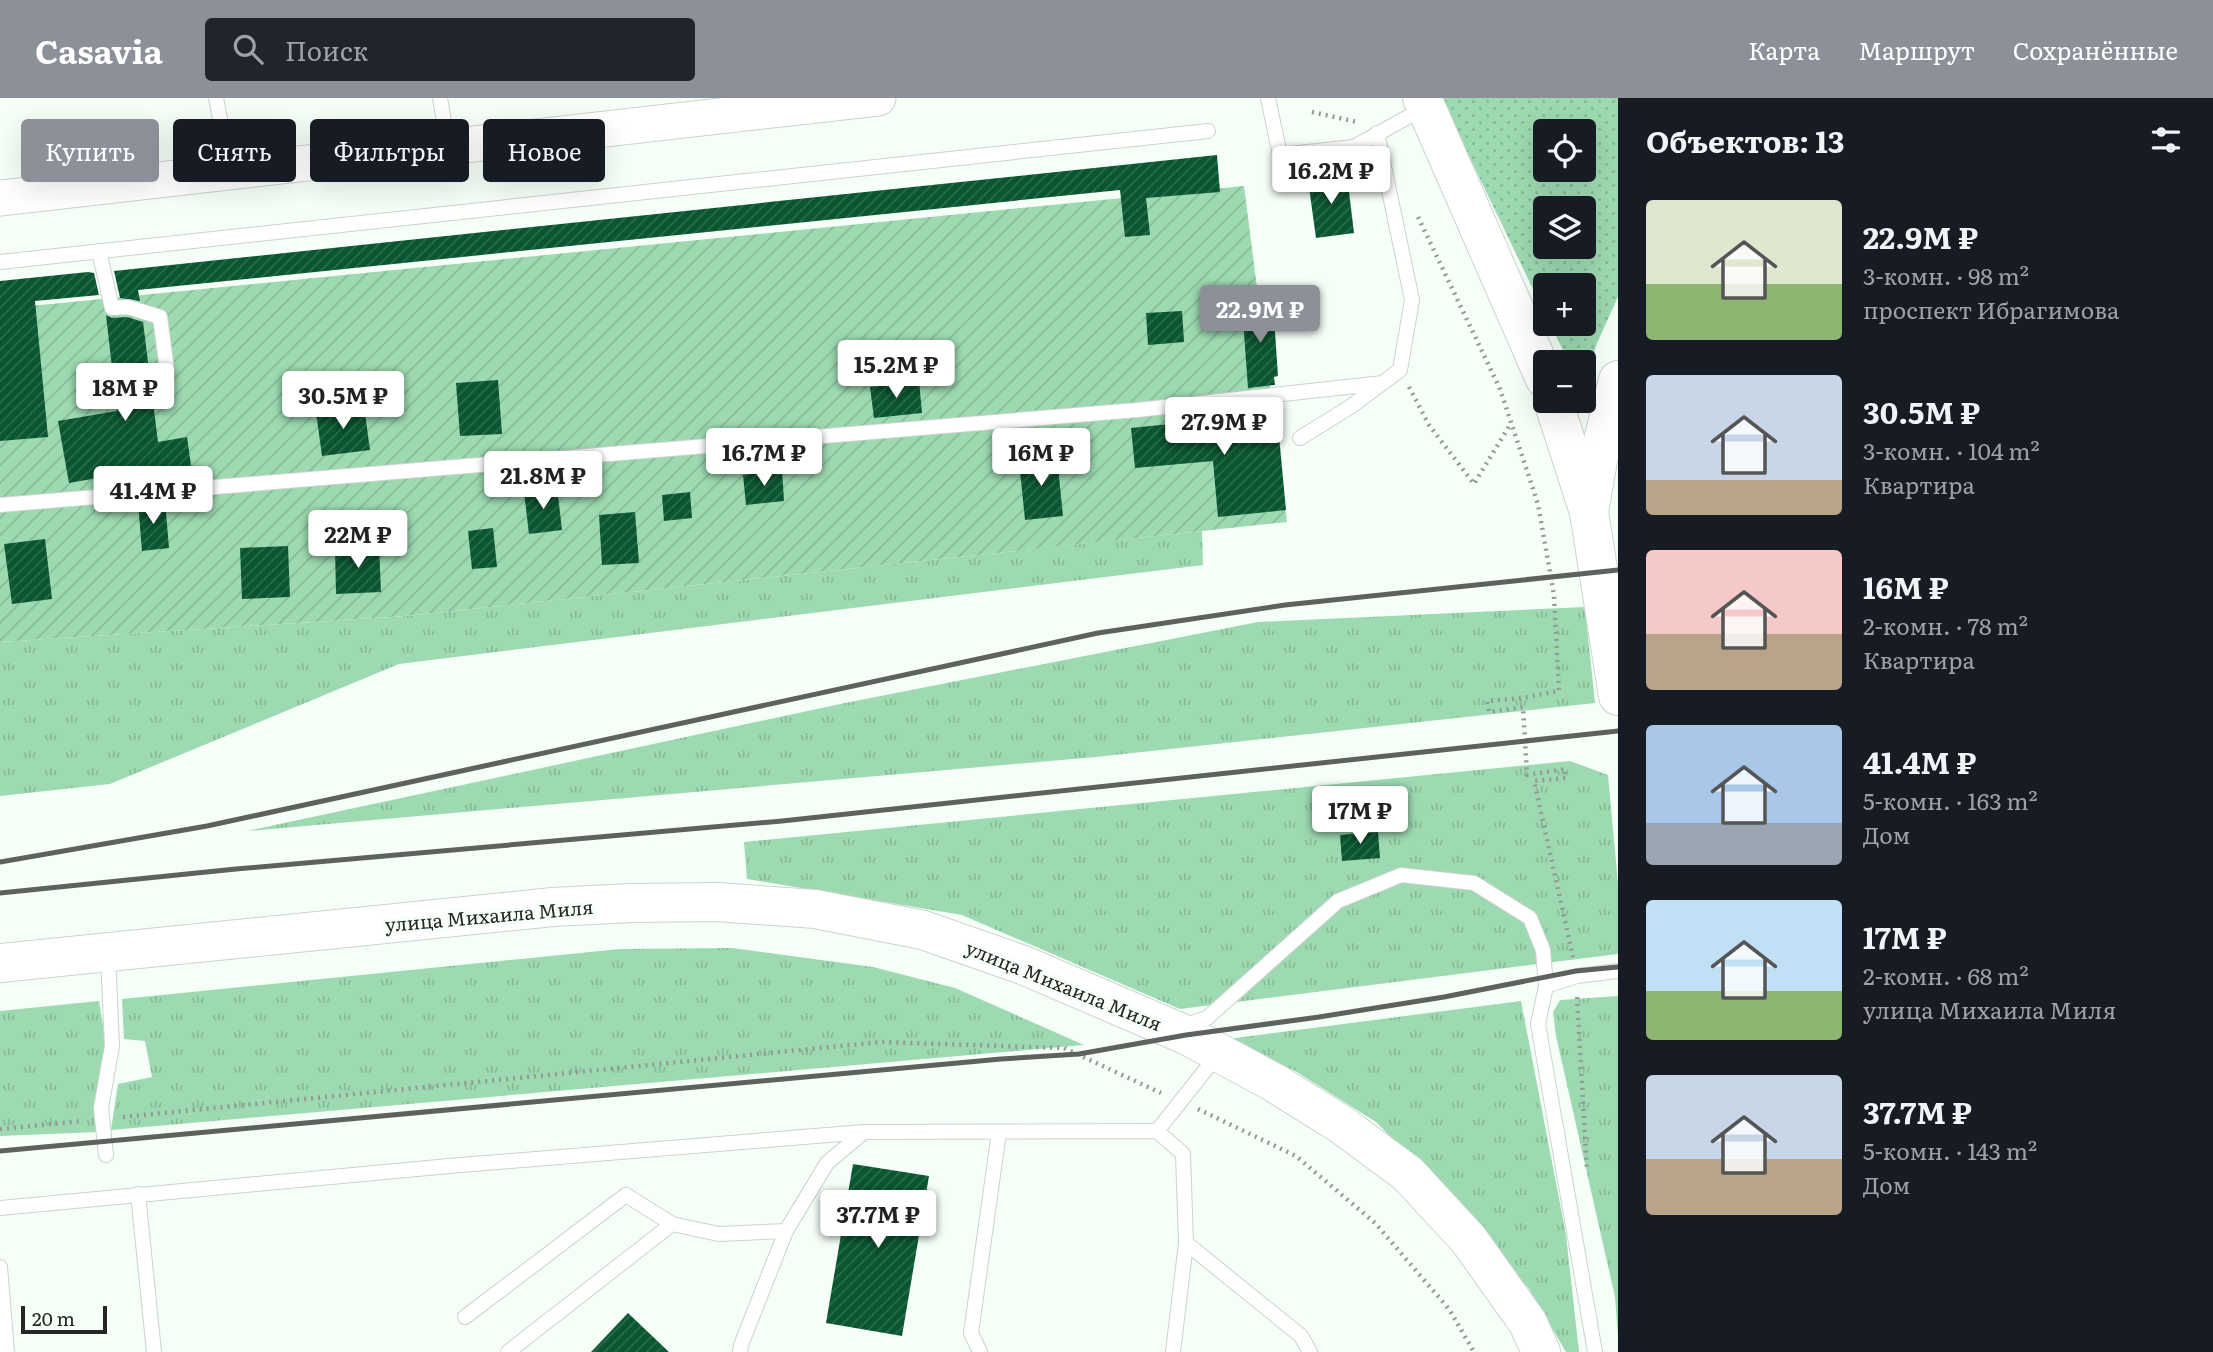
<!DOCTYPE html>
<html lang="ru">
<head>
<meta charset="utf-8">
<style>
  body { margin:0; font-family:Literata,serif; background:#20242c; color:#f1f3f6; height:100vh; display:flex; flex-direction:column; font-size:26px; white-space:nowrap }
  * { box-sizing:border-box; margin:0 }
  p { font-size:23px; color:#9ea1a6 }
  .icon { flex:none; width:38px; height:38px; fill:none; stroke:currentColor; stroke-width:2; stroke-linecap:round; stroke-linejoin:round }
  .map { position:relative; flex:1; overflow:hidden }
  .panel { display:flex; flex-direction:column; background:#171b24; width:595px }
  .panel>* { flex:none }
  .guide { position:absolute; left:21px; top:21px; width:665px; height:63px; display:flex; gap:14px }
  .buttons { position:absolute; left:1533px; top:21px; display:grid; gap:14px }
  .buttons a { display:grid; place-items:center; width:63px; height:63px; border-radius:7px; background:#171b24; box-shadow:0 7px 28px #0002; font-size:35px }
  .scale { position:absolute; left:21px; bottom:18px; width:86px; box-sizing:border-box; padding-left:7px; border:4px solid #242725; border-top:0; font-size:19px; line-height:24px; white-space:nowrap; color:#242725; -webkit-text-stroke:5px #f6fef8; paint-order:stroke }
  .price { position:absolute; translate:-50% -60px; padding:0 16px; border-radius:7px; background:#fff; color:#222; font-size:23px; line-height:46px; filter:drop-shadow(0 2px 4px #0008) }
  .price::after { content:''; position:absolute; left:50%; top:42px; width:21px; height:16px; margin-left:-10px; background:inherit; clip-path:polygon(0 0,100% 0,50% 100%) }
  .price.selected { background:#8c9099; color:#fff }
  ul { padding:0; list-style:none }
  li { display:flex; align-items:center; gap:21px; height:175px; padding:0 28px }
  li span { display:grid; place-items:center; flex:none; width:196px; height:140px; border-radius:7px; color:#555 }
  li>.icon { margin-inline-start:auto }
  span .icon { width:84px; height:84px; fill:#fffc; stroke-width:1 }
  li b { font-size:30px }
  h2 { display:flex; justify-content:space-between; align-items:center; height:84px; padding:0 28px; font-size:30px }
  .pill { padding:0 24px; border-radius:7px; background:#171b24; box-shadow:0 7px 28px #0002; font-size:24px; line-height:63px }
  .pill.selected { background:#8c9099; color:#fff }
  header { display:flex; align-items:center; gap:42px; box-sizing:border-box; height:98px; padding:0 35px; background:#8c9099; color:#fff }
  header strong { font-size:33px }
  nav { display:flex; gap:38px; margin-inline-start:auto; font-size:24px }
  .search { width:490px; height:63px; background:#20242c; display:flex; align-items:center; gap:18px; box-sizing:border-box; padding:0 24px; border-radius:7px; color:#9ea1a6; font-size:26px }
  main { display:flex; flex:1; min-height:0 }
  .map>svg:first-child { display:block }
</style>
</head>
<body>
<header>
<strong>Casavia</strong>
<div class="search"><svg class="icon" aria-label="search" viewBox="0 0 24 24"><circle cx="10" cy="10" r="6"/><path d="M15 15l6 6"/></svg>Поиск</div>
<nav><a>Карта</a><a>Маршрут</a><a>Сохранённые</a></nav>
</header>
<main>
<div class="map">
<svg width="1618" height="1254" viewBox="0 0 1618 1254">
  <defs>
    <pattern id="grass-tufts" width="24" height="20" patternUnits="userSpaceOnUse" patternTransform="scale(1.75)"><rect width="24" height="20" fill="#9ddab1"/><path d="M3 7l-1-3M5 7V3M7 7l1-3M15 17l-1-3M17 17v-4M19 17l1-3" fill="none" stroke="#87bb98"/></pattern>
    <pattern id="park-dots" width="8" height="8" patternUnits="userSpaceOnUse" patternTransform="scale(1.75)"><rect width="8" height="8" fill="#9ddab1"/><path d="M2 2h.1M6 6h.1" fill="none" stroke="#87bb98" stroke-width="1.8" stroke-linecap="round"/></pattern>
    <pattern id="garden-furrows" width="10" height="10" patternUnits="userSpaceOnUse" patternTransform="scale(1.75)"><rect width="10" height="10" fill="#9ddab1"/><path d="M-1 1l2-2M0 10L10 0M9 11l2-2" fill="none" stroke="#87bb98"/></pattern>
    <pattern id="building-hatch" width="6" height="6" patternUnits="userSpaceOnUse" patternTransform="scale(1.75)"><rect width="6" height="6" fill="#095630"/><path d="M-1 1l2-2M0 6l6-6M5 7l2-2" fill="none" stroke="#2d6b4c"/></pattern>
  </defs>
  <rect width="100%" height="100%" fill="#f6fef8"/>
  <!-- grass -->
  <g fill="url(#grass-tufts)">
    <polygon points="1202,433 1203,467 399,566 110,686 0,698 0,544 406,518"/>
    <polygon points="1585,509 1595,605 1096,659 247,733 845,605 1258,524"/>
    <polygon points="1570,663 1608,677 1618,785 1618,856 1180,911 962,817 747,781 744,744"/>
    <polygon points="732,850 873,869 955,890 1084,947 111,1032 118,986 152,979 145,943 124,941 122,901 620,851"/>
    <polygon points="1618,898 1618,1240 1615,1199 1556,938 1553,914 1560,902"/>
    <polygon points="99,903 106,946 98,1034 0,1038 0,913"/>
    <polygon points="1521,903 1566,1137 1579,1254 1566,1254 1529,1191 1463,1112 1376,1024 1295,973 1228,941"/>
  </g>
  <!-- park -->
  <path fill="url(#park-dots)" fill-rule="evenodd" d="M1441,0H1618V199L1597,245L1584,288V264H1569L1550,226H1584V187H1545V216ZM1545,33H1584V72H1545ZM1545,110H1584V149H1545Z"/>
  <!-- garden -->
  <polygon fill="url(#garden-furrows)" points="1244,88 1287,424 406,518 0,544 0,211"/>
  <!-- building -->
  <g fill="url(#building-hatch)">
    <polygon points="1217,57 1220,94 1146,100 1150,137 1125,139 1120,92 138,192 140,203 120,200 114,173"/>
    <polygon points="1347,77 1354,135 1316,140 1308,82"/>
    <polygon points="88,174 94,175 99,197 35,203 48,339 0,343 0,183"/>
    <polygon points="1273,205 1278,278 1274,279 1275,287 1248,290 1242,208"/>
    <polygon points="1182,213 1184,244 1148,247 1146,215"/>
    <polygon points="106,217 112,220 127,219 143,224 158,344 187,339 193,381 128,387 126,375 69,385 58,323 117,313"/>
    <polygon points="498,282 502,336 460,338 456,285"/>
    <polygon points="919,283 922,315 874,320 870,289"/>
    <polygon points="1276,306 1286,412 1218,419 1213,363 1135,370 1131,330 1209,322 1209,320 1250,316 1250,309"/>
    <polygon points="364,308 370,352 322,358 316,314"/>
    <polygon points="1057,359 1063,418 1025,422 1019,363"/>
    <polygon points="782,372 784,403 746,407 743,377"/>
    <polygon points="557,389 562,432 529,436 524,394"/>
    <polygon points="690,394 692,420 664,423 662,397"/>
    <polygon points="165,403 169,450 142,453 138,405"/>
    <polygon points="635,414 639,465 602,467 599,417"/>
    <polygon points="493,430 497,469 472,471 468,433"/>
    <polygon points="45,441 52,501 12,506 4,446"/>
    <polygon points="379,447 381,494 336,496 335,449"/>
    <polygon points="288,448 290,499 242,501 240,450"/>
    <polygon points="1378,734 1380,760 1342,763 1340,737"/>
    <polygon points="853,1066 929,1078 902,1238 826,1225"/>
    <polygon points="628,1215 669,1254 591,1254"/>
  </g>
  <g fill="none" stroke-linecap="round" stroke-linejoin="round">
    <defs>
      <g id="service">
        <polyline points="216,0 230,73"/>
        <polyline points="440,0 448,48"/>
        <polyline points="1268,0 1280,57 1354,49 1424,10"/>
        <polyline points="99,153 112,210 128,209 160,219 167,272"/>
        <polyline points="0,164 1208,33"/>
        <polyline points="1300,340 1350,309 1400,272 1412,202 1377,35"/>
        <polyline points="0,407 1137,312 1383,285"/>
        <polyline points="1546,888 1577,878 1618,873"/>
        <polyline points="1182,928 1207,920 1338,803 1401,777 1474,785 1530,820 1543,852 1546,888 1538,926 1595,1254"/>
        <polyline points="1157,1033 1219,955"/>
        <polyline points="106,1057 101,1010 112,948 108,857"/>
        <polyline points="138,1096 154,1254"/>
        <polyline points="0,1110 449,1068 864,1034"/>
        <polyline points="1186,1145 1301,1238 1310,1254"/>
        <polyline points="0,1169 7,1254"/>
        <polyline points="465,1219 626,1097 672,1126"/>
        <polyline points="508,1254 672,1126 719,1136 786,1133"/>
        <polyline points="740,1254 741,1247 786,1133 827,1065 864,1034 1157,1033 1183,1056 1186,1145 1173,1254"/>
        <polyline points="980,1254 971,1235 999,1034"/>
      </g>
      <polyline id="tertiary" points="0,100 878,0"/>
      <g id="secondary">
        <polyline points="1589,414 1598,362 1618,282"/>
        <polyline points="0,865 553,809 631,805 717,804 815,811 923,832 1023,867 1186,937 1273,984 1342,1027 1408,1076 1469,1142 1528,1225 1541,1254"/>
      </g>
      <g id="primary">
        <polyline points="1422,0 1545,281"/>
        <polyline points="1553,303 1589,414 1618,598"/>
      </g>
    </defs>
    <!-- service casing -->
    <use href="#service" stroke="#ccd3ce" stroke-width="16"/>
    <!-- tertiary casing -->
    <use href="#tertiary" stroke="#ccd3ce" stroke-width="37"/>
    <!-- secondary casing -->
    <use href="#secondary" stroke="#ccd3ce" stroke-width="40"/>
    <!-- primary casing -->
    <use href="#primary" stroke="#ccd3ce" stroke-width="40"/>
    <!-- path -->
    <g stroke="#939995" stroke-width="4.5" stroke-dasharray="2 5" stroke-linecap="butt">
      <polyline points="1312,14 1357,24"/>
      <polyline points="1418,119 1500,291 1538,406 1554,497 1559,593 1522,600 1487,603 1489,614 1523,609 1527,677 1565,671 1566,680 1534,683 1573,859"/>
      <polyline points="1409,289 1429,327 1474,386 1511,325"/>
      <polyline points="1577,899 1587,1072"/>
      <polyline points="1198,1011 1296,1058 1375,1125 1449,1211 1474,1254"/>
      <polyline points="123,1019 881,944 1064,950 1161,995"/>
      <polyline points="0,1031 83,1023"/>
    </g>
    <!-- service -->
    <use href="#service" stroke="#fff" stroke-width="14"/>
    <!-- tertiary -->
    <use href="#tertiary" stroke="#fff" stroke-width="35"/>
    <!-- secondary -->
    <use href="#secondary" stroke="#fff" stroke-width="38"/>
    <!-- primary -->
    <use href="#primary" stroke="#fff" stroke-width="38"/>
    <!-- rail -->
    <g stroke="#5e625f" stroke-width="5">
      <polyline points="0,764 207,728 1098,535 1285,507 1618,472"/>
      <polyline points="0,795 236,771 782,723 1618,633"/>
      <polyline points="0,1053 1001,961 1079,956 1186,937 1319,919 1444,899 1576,873 1618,869"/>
    </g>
  </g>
  <g text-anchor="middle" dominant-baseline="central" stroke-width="7" stroke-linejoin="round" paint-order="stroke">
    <!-- street labels -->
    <g font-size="19" fill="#242725" stroke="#f6fef8">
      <text transform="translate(489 817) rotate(-5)">улица Михаила Миля</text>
      <text transform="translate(1064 887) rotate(22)">улица Михаила Миля</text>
    </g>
  </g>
</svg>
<div class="buttons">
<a><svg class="icon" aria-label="locate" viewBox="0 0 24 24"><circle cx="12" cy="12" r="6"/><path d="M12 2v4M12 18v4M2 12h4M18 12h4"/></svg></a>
<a><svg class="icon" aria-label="layers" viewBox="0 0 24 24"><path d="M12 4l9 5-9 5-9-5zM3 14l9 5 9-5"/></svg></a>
<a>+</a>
<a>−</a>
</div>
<div class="scale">20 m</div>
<b class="price" style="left:1331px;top:108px">16.2M ₽</b>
<b class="price selected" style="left:1260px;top:247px">22.9M ₽</b>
<b class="price" style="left:896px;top:302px">15.2M ₽</b>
<b class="price" style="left:125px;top:325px">18M ₽</b>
<b class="price" style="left:343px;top:333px">30.5M ₽</b>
<b class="price" style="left:1224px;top:359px">27.9M ₽</b>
<b class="price" style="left:764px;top:390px">16.7M ₽</b>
<b class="price" style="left:1041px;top:390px">16M ₽</b>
<b class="price" style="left:543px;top:413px">21.8M ₽</b>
<b class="price" style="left:153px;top:428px">41.4M ₽</b>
<b class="price" style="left:358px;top:472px">22M ₽</b>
<b class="price" style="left:1360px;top:748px">17M ₽</b>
<b class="price" style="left:878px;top:1152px">37.7M ₽</b>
<div class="guide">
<a class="pill selected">Купить</a>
<a class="pill">Снять</a>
<a class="pill">Фильтры</a>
<a class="pill">Новое</a>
</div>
</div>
<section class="panel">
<h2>Объектов: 13<svg class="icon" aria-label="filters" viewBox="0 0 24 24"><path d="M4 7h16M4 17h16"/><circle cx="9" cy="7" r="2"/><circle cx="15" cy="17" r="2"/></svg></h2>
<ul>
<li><span style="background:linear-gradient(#dfe7d0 60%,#8fb573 0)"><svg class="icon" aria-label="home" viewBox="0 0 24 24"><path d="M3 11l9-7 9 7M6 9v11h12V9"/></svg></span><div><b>22.9M ₽</b><p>3-комн. · 98 m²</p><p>проспект Ибрагимова</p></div></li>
<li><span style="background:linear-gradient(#c9d6e8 75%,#b9a48a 0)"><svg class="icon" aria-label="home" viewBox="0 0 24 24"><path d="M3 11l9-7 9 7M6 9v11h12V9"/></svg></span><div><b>30.5M ₽</b><p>3-комн. · 104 m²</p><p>Квартира</p></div></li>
<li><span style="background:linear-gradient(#f6c9c9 60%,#b9a48a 0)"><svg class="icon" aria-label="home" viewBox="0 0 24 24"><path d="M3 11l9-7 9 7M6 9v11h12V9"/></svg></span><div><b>16M ₽</b><p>2-комн. · 78 m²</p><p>Квартира</p></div></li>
<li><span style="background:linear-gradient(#a9c7e8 70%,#9aa5b1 0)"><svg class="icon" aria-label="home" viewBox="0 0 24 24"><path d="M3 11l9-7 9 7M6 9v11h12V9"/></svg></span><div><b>41.4M ₽</b><p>5-комн. · 163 m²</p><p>Дом</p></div></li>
<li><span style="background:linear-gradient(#bfe0f5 65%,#8fb573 0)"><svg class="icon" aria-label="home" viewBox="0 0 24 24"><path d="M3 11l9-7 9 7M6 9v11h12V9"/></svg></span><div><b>17M ₽</b><p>2-комн. · 68 m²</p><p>улица Михаила Миля</p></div></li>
<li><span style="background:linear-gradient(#c9d6e8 60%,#b9a48a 0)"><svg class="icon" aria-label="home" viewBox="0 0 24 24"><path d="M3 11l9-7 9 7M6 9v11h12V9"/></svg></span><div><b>37.7M ₽</b><p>5-комн. · 143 m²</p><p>Дом</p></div></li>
</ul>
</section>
</main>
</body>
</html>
